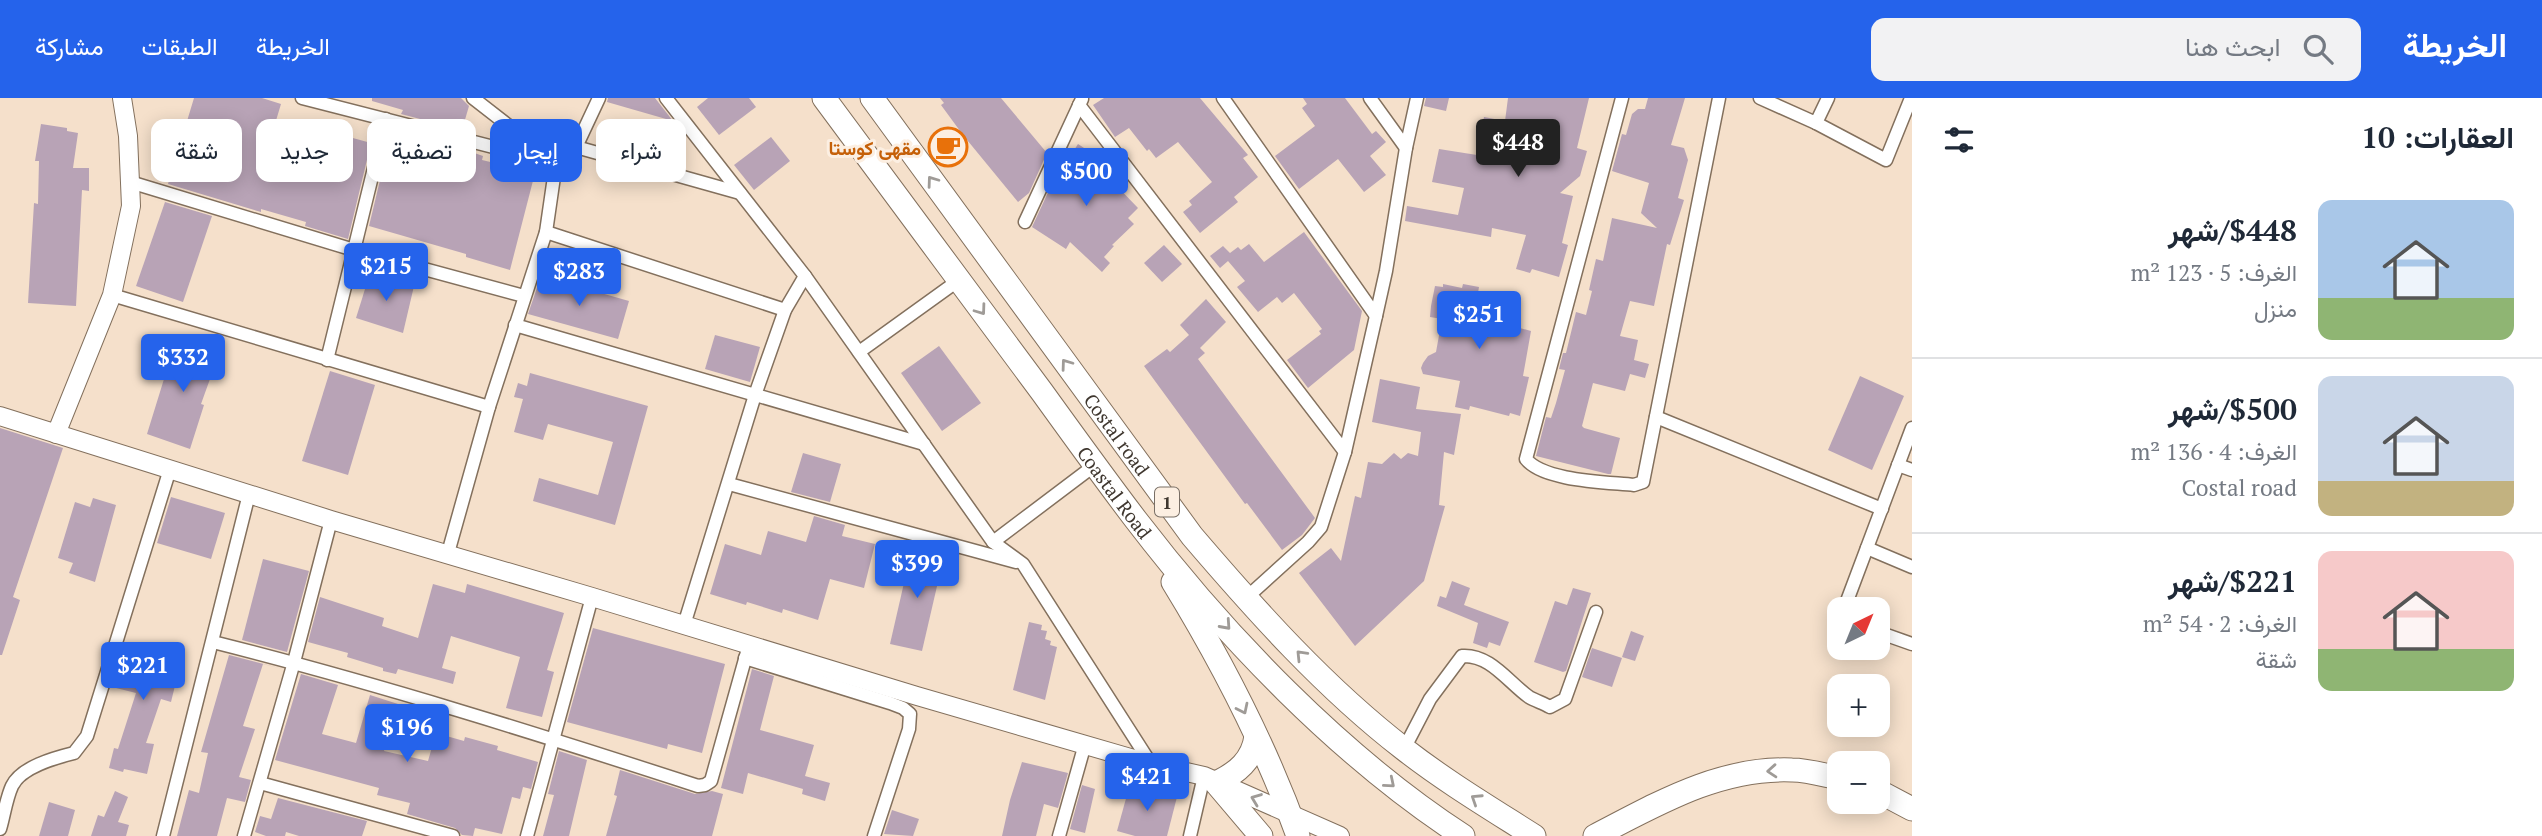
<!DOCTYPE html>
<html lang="ar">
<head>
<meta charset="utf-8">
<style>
  body { margin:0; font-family:"PT Serif",Vazirmatn,serif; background:#f2f2f3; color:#1f2937; direction:rtl; height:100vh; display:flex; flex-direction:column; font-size:26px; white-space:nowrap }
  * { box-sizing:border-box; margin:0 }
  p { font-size:23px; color:#747a83 }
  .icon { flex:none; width:38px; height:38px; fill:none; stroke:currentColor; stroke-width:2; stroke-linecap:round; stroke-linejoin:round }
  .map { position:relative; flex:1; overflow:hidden; direction:ltr }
  .sheet { display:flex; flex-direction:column; background:#fff; width:630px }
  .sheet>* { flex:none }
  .banner { position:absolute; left:21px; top:21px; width:665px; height:63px; direction:rtl; display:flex; gap:14px }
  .needle { width:46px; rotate:43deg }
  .buttons { position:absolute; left:1827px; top:499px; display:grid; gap:14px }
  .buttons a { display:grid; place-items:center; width:63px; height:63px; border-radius:14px; background:#fff; box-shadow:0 4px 18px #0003; font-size:35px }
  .price { position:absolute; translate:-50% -60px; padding:0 16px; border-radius:7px; background:#2563eb; color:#fff; font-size:23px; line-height:46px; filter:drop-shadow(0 2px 4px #0008) }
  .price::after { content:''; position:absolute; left:50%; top:42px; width:21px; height:16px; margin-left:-10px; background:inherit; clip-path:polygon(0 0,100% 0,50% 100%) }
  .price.selected { background:#222; color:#fff }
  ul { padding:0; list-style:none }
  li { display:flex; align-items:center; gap:21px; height:175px; padding:0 28px }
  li+li { border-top:2px solid #e0e1e3 }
  li span { display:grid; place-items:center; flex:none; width:196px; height:140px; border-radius:14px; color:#555 }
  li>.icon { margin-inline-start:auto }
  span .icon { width:84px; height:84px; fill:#fffc; stroke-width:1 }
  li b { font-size:30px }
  h2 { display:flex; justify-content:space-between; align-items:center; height:84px; padding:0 28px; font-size:30px }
  .tag { padding:0 24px; border-radius:14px; background:#fff; box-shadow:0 4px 18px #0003; font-size:24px; line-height:63px }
  .tag.selected { background:#2563eb; color:#fff }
  header { display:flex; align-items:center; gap:42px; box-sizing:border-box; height:98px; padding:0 35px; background:#2563eb; color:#fff }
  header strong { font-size:33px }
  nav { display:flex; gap:38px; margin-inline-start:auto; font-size:24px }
  .search { width:490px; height:63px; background:#f2f2f3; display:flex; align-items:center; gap:18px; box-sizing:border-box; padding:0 24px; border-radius:14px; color:#747a83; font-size:26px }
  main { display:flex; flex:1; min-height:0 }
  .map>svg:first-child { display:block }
</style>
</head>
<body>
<header>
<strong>الخريطة</strong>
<div class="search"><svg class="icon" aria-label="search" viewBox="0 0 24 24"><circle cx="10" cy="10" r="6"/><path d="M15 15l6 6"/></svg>ابحث هنا</div>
<nav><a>الخريطة</a><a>الطبقات</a><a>مشاركة</a></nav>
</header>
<main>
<section class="sheet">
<h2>العقارات: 10<svg class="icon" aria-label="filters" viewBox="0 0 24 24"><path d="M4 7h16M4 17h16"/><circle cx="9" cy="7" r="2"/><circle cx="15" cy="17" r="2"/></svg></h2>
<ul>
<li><span style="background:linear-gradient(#a9c7e8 70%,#8fb573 0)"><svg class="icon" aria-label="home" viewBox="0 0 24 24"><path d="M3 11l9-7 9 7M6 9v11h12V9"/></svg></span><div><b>$448/شهر</b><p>الغرف: 5 · 123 m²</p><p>منزل</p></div></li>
<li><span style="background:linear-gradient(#c9d6e8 75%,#c2b280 0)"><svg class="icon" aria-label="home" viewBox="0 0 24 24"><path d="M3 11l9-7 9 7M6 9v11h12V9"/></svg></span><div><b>$500/شهر</b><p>الغرف: 4 · 136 m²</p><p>Costal road</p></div></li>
<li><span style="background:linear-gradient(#f6c9c9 70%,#8fb573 0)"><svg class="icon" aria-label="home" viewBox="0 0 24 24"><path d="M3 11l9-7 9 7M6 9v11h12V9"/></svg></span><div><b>$221/شهر</b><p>الغرف: 2 · 54 m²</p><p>شقة</p></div></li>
</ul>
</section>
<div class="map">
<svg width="1912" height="738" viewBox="0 0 1912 738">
  <rect width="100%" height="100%" fill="#f5e0cb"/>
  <!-- building -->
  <g fill="#b8a3b6">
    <polygon points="194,0 262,0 281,6 265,59 320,75 331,34 371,45 348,141 305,128 306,124 261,111 261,114 168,86"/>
    <polygon points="372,0 461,0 469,8 462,32 401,16 403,12 372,3"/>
    <polygon points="608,0 655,0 673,23 607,4"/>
    <polygon points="708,0 749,0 756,9 719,37 697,9"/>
    <polygon points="940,0 1001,0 1047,55 1029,95 1018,104 963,37 941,7 944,5"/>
    <polygon points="1104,0 1200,0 1248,57 1243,60 1258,79 1234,99 1238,104 1200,135 1183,114 1192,107 1189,103 1212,84 1178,44 1156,60 1149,51 1147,53 1129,30 1115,39 1093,7"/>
    <polygon points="1303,0 1345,0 1372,36 1376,33 1386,44 1370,58 1386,77 1364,94 1338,61 1299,91 1275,58 1315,28 1302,10 1307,6"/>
    <polygon points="1426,0 1449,0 1446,13 1424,8"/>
    <polygon points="1508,0 1589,0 1577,50 1587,53 1580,78 1560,95 1573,98 1562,145 1568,147 1559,179 1532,171 1530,175 1516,171 1526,137 1492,130 1491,139 1405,123 1407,108 1458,117 1464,90 1432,84 1439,51 1477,57 1484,19 1505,23"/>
    <polygon points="1648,0 1685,0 1671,47 1684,50 1688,62 1678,100 1684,102 1670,147 1667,146 1654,208 1630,203 1620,238 1638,242 1634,262 1649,266 1645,280 1630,276 1625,293 1593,285 1582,328 1584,330 1620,340 1611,376 1608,376 1536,358 1546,319 1551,320 1556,305 1565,272 1559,271 1563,255 1566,255 1576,214 1586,217 1592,193 1589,192 1596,161 1603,163 1612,120 1657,130 1641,115 1649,85 1612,73 1622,36 1626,37 1632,16 1638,11 1645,11"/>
    <polygon points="41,26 67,30 67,33 78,35 73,70 89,70 89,93 82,92 76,208 28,205 34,105 38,106 39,63 35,63"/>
    <polygon points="396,33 457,49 483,58 482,62 535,75 510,172 466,159 466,156 369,128 388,49 391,50"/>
    <polygon points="771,39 790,63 754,92 734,67"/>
    <polygon points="1078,46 1116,71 1110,81 1138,110 1128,120 1134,126 1112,147 1114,148 1104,159 1110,165 1102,174 1070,144 1066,151 1032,129 1051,88"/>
    <polygon points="165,104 212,118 183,204 136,188"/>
    <polygon points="1304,134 1362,213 1354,252 1308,290 1287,262 1321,236 1319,233 1322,231 1294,195 1282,205 1277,199 1258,214 1237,189 1245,183 1228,163 1220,170 1210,158 1223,148 1230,155 1238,149 1241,152 1249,146 1264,164"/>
    <polygon points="1164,147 1182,166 1162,184 1144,165"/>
    <polygon points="370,175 414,188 403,235 356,220"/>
    <polygon points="541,178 629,203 618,241 528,216"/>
    <polygon points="1443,186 1462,190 1463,186 1479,189 1478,195 1490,198 1487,211 1512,218 1509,227 1531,233 1523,278 1529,279 1520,318 1510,315 1509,318 1470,308 1469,312 1455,309 1460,283 1423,276 1421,270 1423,265 1428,258 1436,254 1442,221 1430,219 1431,208 1435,188 1443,189"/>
    <polygon points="1206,201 1226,224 1200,250 1205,255 1198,261 1315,420 1302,437 1282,452 1247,405 1245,406 1144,268 1167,251 1170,254 1189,237 1180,227"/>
    <polygon points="715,237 760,249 750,284 705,271"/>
    <polygon points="176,241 219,256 201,306 204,307 190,351 147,336 164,281 162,281"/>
    <polygon points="939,248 981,305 942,333 901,275"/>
    <polygon points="330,273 375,287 348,377 302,363"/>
    <polygon points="530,275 648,308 615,427 533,403 539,380 598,397 613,344 548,326 543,342 514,334 523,301 514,299 518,285 527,288"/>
    <polygon points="1860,278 1904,298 1872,372 1828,352"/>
    <polygon points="1380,281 1420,289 1416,311 1461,316 1454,357 1444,354 1439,407 1445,408 1424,483 1355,548 1299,475 1331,450 1341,463 1355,398 1361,400 1368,364 1382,366 1394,355 1401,361 1408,355 1418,358 1421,334 1372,324"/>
    <polygon points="0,330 63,350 13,499 20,502 2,557 0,557"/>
    <polygon points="803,355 841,366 830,404 791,394"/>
    <polygon points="171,399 225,415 211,461 157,445"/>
    <polygon points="93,400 116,407 95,484 69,475 73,465 58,460 75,404 90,409"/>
    <polygon points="814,418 845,427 842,438 875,446 864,490 830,481 818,522 783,511 782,515 747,504 746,507 710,496 725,446 761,457 768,433 806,444"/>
    <polygon points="912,450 944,458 922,553 890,546"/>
    <polygon points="263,461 309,473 287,554 242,542"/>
    <polygon points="1452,483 1470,490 1464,507 1509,524 1500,548 1489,544 1487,550 1473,545 1478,525 1437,508 1440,498 1446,500"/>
    <polygon points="433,486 465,495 467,486 564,515 547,572 554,574 542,619 506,610 520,559 451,538 442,570 456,574 453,586 398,571 396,576 383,573 383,570 347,559 348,555 308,544 320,499 384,520 382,528 418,540"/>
    <polygon points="1573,490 1591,495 1566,573 1563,574 1534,564 1555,503 1567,507"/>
    <polygon points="1029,524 1042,527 1041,532 1047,533 1045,541 1051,543 1050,547 1057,549 1045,602 1013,592"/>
    <polygon points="593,530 725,566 702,655 668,646 667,651 567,624"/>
    <polygon points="1631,533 1644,538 1635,563 1622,559"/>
    <polygon points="125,545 182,559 171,604 161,601 146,645 154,646 147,676 124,671 123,674 109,670 114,650 118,651 136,595 112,589"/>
    <polygon points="1592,550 1622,560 1612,589 1582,579"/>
    <polygon points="229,557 283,571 263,566 243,628 255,631 239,679 251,682 245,704 227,700 217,738 177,738 189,692 199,695 208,655 201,654"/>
    <polygon points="752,571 774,578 760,632 814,647 805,678 830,685 825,703 802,696 803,691 748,675 743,696 721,690"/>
    <polygon points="301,576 338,587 322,636 356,645 370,597 398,606 384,653 428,663 436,635 464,643 465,639 498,648 497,652 538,664 531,691 523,689 520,701 512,699 502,736 475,730 473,738 462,737 455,730 407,716 410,705 377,697 379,690 275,662"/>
    <polygon points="559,653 587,662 569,738 543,738 554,697 548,696"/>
    <polygon points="1022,664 1068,675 1058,710 1044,706 1036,738 1002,738 1010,702"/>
    <polygon points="620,672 695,696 712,693 723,696 712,738 606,738 617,698 614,697"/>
    <polygon points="1130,686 1177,699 1167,738 1135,738 1117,733"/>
    <polygon points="1082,687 1095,691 1085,735 1070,731"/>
    <polygon points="115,693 128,699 118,724 129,727 126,738 91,738 98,717 104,719"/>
    <polygon points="278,700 367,723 362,738 299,738 286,734 285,738 266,738 255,734 260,718 271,721"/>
    <polygon points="49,704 75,712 68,738 39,738"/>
    <polygon points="892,712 919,721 913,738 884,736"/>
  </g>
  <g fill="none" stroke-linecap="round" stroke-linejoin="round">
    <defs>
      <g id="street">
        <polyline points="302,0 556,65"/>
        <polyline points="473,0 550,60"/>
        <polyline points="666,0 805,178 993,444 1023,466 1151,666"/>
        <polyline points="1223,0 1376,218"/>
        <polyline points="1370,0 1406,50"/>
        <path d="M1622,0L1526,361C1543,383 1606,384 1634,387L1643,384L1719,0"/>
        <polyline points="1760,0 1816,25 1828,0"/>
        <polyline points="1079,7 1345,354"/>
        <polyline points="1816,25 1886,62 1911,0"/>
        <polyline points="576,49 740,95"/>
        <polyline points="130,84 354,152 386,21"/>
        <polyline points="1025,124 1082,1"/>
        <polyline points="546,134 785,212"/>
        <polyline points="112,197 489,309"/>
        <polyline points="515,227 924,346"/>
        <polyline points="859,254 959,182"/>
        <polyline points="327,262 354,152 524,198"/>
        <polyline points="1656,319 1882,411"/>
        <polyline points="1898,367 1912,372"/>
        <polyline points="729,386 1016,464"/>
        <polyline points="993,444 1095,367"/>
        <polyline points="1867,450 1912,469"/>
        <polyline points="448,455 489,309 546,134 556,65 576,49 599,0"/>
        <polyline points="1245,501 1308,444 1321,429 1345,354 1376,218 1386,173 1406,50 1417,0"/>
        <polyline points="1844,511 1912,330"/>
        <polyline points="684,527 755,297 785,212 805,178"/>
        <polyline points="1878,534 1912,546"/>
        <path d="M213,544C376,585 538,636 698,688L705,687L711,683L749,547"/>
        <polyline points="745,560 890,605 903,610 910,616 909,631 874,738"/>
        <path d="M1404,651L1430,601L1462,558C1490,556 1508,584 1529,599C1536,603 1543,605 1550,609L1565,601L1596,514"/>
        <polyline points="260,685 453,738"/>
        <path d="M0,731C4,718 6,701 12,688C21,669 54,660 74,655L87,638L170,371"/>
        <polyline points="163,738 249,396"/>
        <polyline points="244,738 294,564 331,422"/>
        <polyline points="527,738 592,499"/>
        <polyline points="1059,738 1085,646"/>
        <polyline points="1190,738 1204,678"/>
      </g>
      <g id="secondary">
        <polyline points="0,318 331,422 592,499 917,598 1151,666 1204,678 1340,738"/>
        <polyline points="56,336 112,197 131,108 128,38 122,0"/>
      </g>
      <g id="highway">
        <path id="s1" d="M824,0C897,98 969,196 1042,294C1073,337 1104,380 1136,422C1225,538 1340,658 1463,738"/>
        <path id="s2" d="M872,0L1192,438C1257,514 1325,590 1404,651C1445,683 1490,710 1534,738"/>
        <path d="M1173,484C1222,564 1266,649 1298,738"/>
        <path d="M1256,638C1253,662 1237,675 1216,685L1261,738"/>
        <polyline points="1878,693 1912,711"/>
        <path d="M1595,738C1657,706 1719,669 1792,672C1807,672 1824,677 1839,680"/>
      </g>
    </defs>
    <!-- street casing -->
    <use href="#street" stroke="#83705d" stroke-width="15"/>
    <!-- secondary casing -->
    <use href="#secondary" stroke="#83705d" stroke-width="20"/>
    <!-- highway casing -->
    <use href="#highway" stroke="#83705d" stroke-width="25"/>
    <!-- street -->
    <use href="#street" stroke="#fff" stroke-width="12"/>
    <!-- secondary -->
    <use href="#secondary" stroke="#fff" stroke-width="18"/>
    <!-- highway -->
    <use href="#highway" stroke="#fff" stroke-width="23"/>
  </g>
  <!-- one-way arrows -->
  <defs><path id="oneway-chevron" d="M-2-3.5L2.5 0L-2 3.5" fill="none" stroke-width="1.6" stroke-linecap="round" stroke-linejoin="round" transform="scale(1.75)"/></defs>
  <g stroke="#9f9b97">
    <use href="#oneway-chevron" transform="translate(932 83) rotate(-126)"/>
    <use href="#oneway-chevron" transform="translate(981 212) rotate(54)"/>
    <use href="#oneway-chevron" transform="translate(1066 266) rotate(-126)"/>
    <use href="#oneway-chevron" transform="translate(1226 527) rotate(48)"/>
    <use href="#oneway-chevron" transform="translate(1301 557) rotate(-134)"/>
    <use href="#oneway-chevron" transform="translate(1243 611) rotate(64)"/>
    <use href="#oneway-chevron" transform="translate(1772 673) rotate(176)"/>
    <use href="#oneway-chevron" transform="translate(1390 685) rotate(40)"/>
    <use href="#oneway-chevron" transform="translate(1256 701) rotate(-159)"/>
    <use href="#oneway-chevron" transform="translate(1476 701) rotate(-147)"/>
  </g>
  <!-- icons -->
  <defs>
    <symbol id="cafe-ring" viewBox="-11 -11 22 22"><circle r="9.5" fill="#fcefe2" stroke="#e8710a" stroke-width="1.5"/><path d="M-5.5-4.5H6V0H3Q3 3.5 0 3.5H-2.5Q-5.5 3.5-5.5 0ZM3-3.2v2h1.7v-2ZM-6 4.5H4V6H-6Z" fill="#e8710a"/></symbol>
  </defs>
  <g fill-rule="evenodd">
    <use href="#cafe-ring" x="926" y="27" width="44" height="44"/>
  </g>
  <g text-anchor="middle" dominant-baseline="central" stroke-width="6" stroke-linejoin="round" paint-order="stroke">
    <!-- shield labels -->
    <rect fill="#fcefe2" stroke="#786e65" stroke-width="2" x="1155" y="389.5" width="24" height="29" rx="5"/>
    <g font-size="18" font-weight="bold" fill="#3f372f">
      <text x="1167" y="404">1</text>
    </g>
    <!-- food labels -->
    <g font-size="19" font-weight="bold" fill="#c56008" stroke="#fcefe2" text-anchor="end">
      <text x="921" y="49">مقهى كوستا</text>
    </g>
    <!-- street labels -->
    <g font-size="19" fill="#3f372f" stroke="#fcefe2">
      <text stroke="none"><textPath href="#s2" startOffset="416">Costal road</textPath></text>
      <text stroke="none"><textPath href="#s1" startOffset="490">Coastal Road</textPath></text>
    </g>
  </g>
</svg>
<div class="buttons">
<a><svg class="needle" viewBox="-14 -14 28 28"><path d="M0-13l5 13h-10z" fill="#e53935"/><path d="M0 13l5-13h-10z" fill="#747a83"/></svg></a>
<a>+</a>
<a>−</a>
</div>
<b class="price selected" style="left:1518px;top:81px">$448</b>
<b class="price" style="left:1086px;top:110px">$500</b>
<b class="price" style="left:386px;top:205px">$215</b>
<b class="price" style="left:579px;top:210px">$283</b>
<b class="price" style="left:1479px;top:253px">$251</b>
<b class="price" style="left:183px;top:296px">$332</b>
<b class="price" style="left:917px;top:502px">$399</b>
<b class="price" style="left:143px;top:604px">$221</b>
<b class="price" style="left:407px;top:666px">$196</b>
<b class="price" style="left:1147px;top:715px">$421</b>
<div class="banner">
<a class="tag">شراء</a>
<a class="tag selected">إيجار</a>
<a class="tag">تصفية</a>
<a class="tag">جديد</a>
<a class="tag">شقة</a>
</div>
</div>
</main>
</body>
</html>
